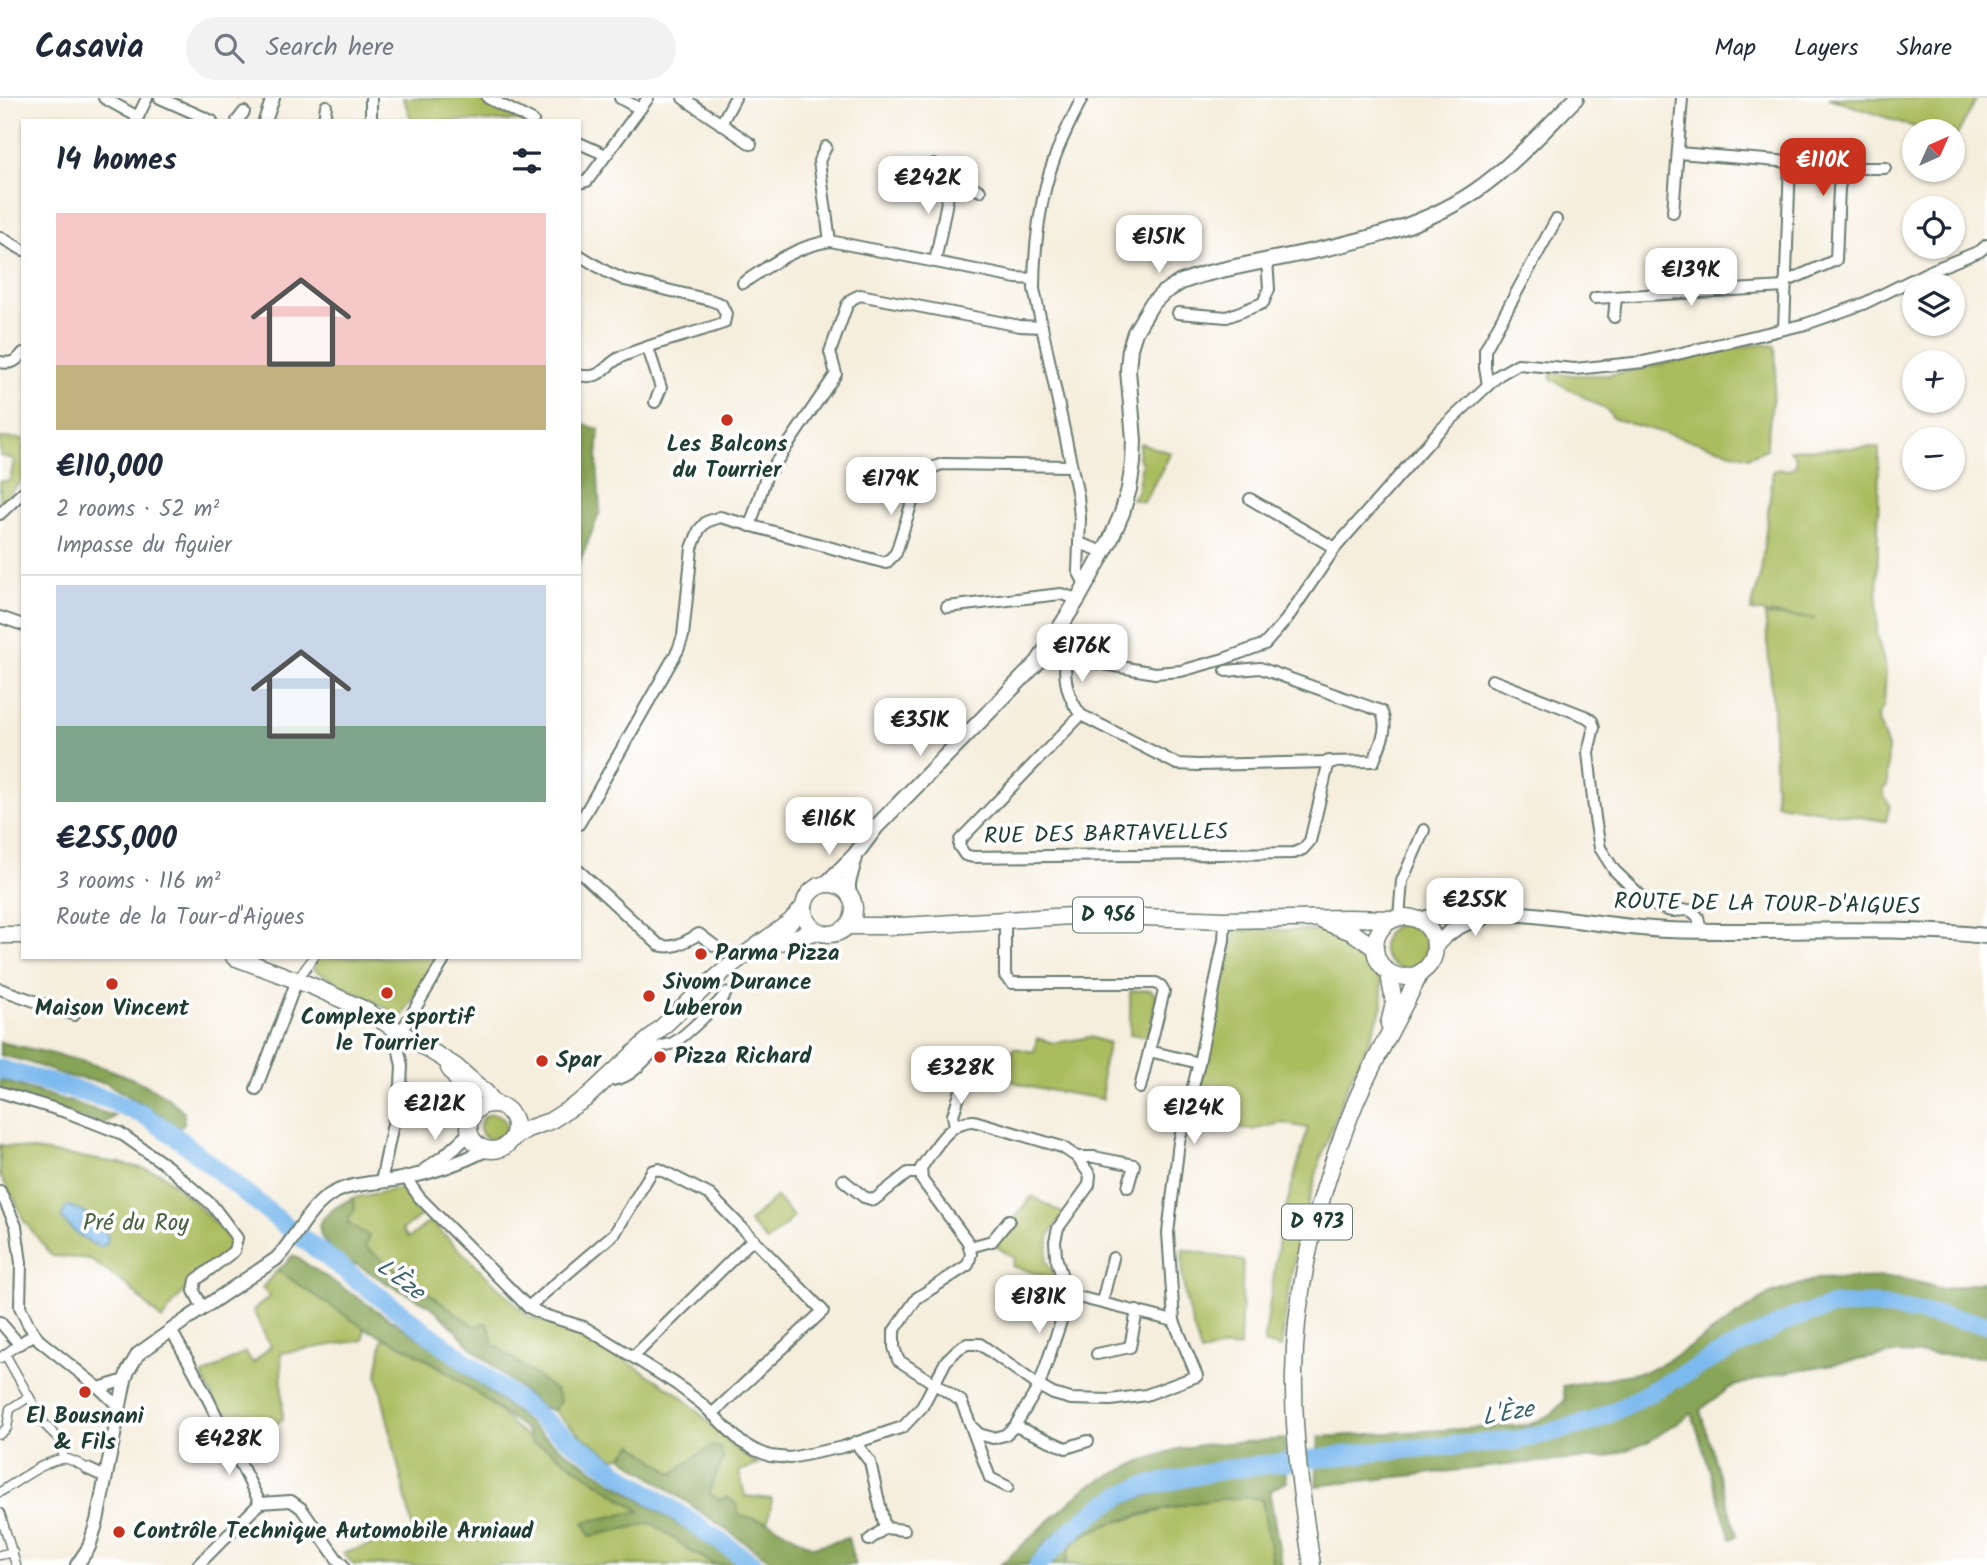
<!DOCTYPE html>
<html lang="en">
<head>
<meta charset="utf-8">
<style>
  body { margin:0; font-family:Kalam,sans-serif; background:#f2f2f3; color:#1f2937; height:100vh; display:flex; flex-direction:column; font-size:26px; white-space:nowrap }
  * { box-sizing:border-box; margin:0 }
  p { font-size:23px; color:#747a83 }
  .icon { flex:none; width:38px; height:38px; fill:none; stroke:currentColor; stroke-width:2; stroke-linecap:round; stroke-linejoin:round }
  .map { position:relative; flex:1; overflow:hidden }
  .panel { position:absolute; left:21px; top:21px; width:560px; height:840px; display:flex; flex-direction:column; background:#fff; border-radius:0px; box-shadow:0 2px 5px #0004 }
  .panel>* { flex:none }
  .needle { width:46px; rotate:45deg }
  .buttons { position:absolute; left:1902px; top:21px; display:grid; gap:14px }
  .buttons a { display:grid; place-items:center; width:63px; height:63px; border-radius:50%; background:#fff; box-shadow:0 2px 5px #0004; font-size:35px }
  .price { position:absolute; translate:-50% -60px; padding:0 16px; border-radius:14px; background:#fff; color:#222; font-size:23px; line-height:46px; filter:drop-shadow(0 2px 4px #0008) }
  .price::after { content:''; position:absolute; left:50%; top:42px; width:21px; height:16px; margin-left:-10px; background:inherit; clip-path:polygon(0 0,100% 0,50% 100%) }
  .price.active { background:#c8321e; color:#fff }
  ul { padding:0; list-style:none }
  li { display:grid; align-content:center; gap:14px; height:371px; padding:0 35px }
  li+li { border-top:2px solid #e0e1e3 }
  li span { display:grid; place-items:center; height:217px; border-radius:0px; color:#555 }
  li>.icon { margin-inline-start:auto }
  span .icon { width:126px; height:126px; fill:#fffc; stroke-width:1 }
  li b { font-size:30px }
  h2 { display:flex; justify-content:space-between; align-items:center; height:84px; padding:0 35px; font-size:30px }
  header { display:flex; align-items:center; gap:42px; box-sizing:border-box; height:98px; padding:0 35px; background:#fff; border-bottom:2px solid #e0e1e3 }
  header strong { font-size:33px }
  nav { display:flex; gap:38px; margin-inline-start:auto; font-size:24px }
  .search { width:490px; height:63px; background:#f2f2f3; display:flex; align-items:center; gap:18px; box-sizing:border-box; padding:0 24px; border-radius:38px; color:#747a83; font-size:26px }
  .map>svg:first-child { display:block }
</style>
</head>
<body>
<header>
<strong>Casavia</strong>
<div class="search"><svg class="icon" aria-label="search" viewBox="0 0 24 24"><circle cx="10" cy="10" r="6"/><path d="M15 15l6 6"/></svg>Search here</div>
<nav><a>Map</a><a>Layers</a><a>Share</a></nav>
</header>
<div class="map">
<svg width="1987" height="1467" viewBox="0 0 1987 1467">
  <rect width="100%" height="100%" fill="#fff"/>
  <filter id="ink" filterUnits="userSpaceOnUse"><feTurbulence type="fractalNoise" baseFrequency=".0143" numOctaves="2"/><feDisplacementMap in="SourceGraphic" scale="14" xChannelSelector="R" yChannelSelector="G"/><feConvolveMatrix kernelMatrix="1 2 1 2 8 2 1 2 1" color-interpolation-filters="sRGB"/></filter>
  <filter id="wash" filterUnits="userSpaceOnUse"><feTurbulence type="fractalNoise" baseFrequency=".00686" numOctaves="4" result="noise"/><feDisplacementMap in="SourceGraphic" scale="28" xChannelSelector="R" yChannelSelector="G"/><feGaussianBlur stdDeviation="1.57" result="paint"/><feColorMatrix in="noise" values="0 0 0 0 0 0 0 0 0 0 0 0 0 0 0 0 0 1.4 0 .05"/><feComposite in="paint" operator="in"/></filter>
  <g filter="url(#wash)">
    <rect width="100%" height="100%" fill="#f5eedd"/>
    <!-- green -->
    <g fill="#abbc5f" stroke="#657c4a" stroke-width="2">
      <polygon points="403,0 476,0 523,23 412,23"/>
      <polygon points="1829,0 1977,0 1954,43 1953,33 1926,33"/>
      <polygon points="1758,246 1775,248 1776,275 1766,351 1749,359 1614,321 1607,312 1551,281 1551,274 1566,277 1609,277"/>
      <polygon points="0,340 23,341 23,381 0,405 0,383 10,383 14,361 0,358"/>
      <polygon points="1140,345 1171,355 1144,404 1132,401 1137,394 1142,365 1138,359"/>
      <polygon points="1879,349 1877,537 1886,573 1884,607 1878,618 1879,625 1888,650 1887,688 1883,691 1884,698 1890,707 1886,723 1776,706 1773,608 1765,517 1816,521 1751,513 1761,474 1773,373 1781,371 1789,372 1796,367 1796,359 1790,352"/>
      <circle cx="1405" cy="848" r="22"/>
      <polygon points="1236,832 1306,832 1331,835 1354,842 1364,853 1368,868 1381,883 1383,907 1373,933 1343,998 1320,1063 1298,1143 1289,1189 1281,1250 1264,1245 1281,1127 1308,1030 1281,1025 1252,1032 1204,1027 1193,1017 1229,853"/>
      <polygon points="318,859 438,859 402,919 314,872 315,864"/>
      <polygon points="1151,892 1157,899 1148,939 1130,936 1130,893"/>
      <polygon points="1090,939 1109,945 1102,973 1103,1001 1029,989 998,978 1000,970 1008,969 1014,950 1034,954 1037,940 1054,945"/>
      <circle cx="493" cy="1029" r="13"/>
      <polygon points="0,1047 119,1065 161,1075 197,1107 234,1145 220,1161 191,1183 162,1222 128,1188 89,1161 52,1158 24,1123 14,1100 0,1078"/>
      <polygon points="402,1090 424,1115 402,1132 409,1140 430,1123 528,1218 578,1235 600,1246 680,1297 708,1323 735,1350 758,1367 739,1373 745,1398 772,1401 768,1424 739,1418 736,1406 727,1399 719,1402 709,1396 710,1390 722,1362 685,1366 673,1376 633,1347 622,1359 614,1360 579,1336 554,1313 560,1302 556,1293 491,1245 490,1232 474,1228 364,1149 346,1125 355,1110 353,1100"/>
      <polygon points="1032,1098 1064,1116 1050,1136 1046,1162 1057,1182 1012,1168 1014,1160 994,1147"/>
      <polygon points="776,1099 794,1119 767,1144 749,1124"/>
      <path d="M1183,1151L1243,1163L1240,1249L1221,1250L1201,1255C1190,1219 1179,1189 1183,1151Z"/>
      <path d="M277,1172L364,1230V1242L281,1255L283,1322L237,1346L202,1278L245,1254L253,1265L271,1248C263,1237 259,1224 253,1212L270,1199L262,1190Z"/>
      <path d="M383,1239C422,1256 455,1278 488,1304C510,1321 520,1340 547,1350L641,1414L585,1424L652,1425L694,1455L716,1467H354L343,1455L410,1436H414L377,1276Z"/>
      <polygon points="1254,1399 1262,1402 1273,1467 1068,1467 1068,1451 1081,1438 1105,1427 1203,1402"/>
    </g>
    <!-- forest -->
    <g fill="#88a456" stroke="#547045" stroke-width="2">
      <polygon points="579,325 599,331 597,362 600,413 579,467"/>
      <path d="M0,944C59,958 140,970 184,1014V1026L175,1031L161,1017L106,985L66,978L28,964L0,957Z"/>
      <polygon points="0,982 7,984 115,1018 102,1027 0,993"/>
      <path d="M353,1100L355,1110L347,1125L369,1138L365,1149L474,1228L485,1225L490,1231L492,1245L556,1293L560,1302L554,1313L540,1308L472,1250L447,1223L429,1207L388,1186L358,1167L348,1165L331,1153L321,1138L319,1126C328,1113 339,1107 353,1100Z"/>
      <polygon points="293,1157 437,1252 557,1348 741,1467 716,1467 694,1455 652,1425 590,1438 584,1424 640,1413 547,1350 532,1345 525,1331 445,1272 409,1251 364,1230 277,1172 285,1166"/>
      <polygon points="1897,1179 1943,1191 1987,1183 1987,1259 1899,1255 1781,1275 1731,1289 1700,1312 1737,1438 1731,1441 1692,1315 1648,1344 1607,1359 1525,1365 1316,1388 1319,1339 1529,1327 1552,1316 1565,1302 1563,1288 1648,1273 1677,1257 1770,1196 1817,1181"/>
      <polygon points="1284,1341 1285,1359 1168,1376 1129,1387 1090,1409 1048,1441 1027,1467 1000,1467 1088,1388 1141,1363 1178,1351 1201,1347"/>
      <polygon points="633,1346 673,1376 698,1357 713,1348 721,1350 723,1362 710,1390 710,1396 719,1402 727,1399 736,1406 740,1418 768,1424 813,1449 848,1440 855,1467 777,1467 622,1359"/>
      <path d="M1285,1370L1287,1384L1272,1391L1270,1398L1282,1467H1273L1262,1402C1234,1391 1104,1421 1080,1440C1066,1451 1070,1453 1065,1467H1049C1056,1456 1062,1445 1071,1437C1122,1391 1220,1382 1285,1370Z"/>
    </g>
    <!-- water -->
    <path fill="#7bb9ee" stroke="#4d7b91" stroke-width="2" d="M68,1108C86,1112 97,1123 108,1138L107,1146L100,1149C85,1143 73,1134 62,1121L63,1114Z"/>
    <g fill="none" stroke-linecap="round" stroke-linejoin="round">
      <!-- river -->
      <g stroke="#7bb9ee" stroke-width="19">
        <polyline points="0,971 107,1001 144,1017 178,1040 286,1128 567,1340 755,1467"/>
        <polyline points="1038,1467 1069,1435 1098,1411 1122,1397 1142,1389 1222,1372 1380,1353 1514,1343 1543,1336 1591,1324 1619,1311 1719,1257 1793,1220 1833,1208 1873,1207 1987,1226"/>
      </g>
    </g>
  </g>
  <g filter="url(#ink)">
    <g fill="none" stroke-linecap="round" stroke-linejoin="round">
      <defs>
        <g id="pedestrian">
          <polyline points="297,882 314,859"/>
          <polyline points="5,1256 45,1327 58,1340 64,1360"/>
          <polyline points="0,1260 19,1246"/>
          <polyline points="0,1336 7,1330 10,1311 29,1299"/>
          <path d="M0,1394C15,1385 51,1358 67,1361C75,1363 81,1367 88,1371"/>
          <polyline points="0,1415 16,1467"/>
          <polyline points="0,1457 13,1454"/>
        </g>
        <g id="minor">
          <polyline points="104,0 138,19"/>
          <polyline points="160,0 212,23"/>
          <polyline points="488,0 533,23"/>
          <polyline points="620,0 640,11"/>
          <polyline points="683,0 751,46"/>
          <path d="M1082,0C1073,19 1062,39 1055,59C1040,97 1034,151 1034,191L1078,398L1080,420L1078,473L1086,488"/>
          <polyline points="136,23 147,0"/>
          <polyline points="237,23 244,14"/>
          <polyline points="324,23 326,8"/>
          <polyline points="371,23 371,0"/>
          <polyline points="721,26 735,0"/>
          <polyline points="579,45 606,57"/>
          <polyline points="826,49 819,63 830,143"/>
          <polyline points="1678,55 1790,64 1784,231"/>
          <polyline points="934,66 980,93"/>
          <polyline points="579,85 587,83 648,0"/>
          <polyline points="1673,114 1682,0"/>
          <polyline points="0,139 23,152"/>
          <path d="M579,157L607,174L625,182L710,202L721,206L726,216L724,225C692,236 653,245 623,258C604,266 603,283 579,277"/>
          <polyline points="935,164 952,78"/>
          <polyline points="1785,184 1836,162 1839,90 1844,70 1885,70"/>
          <path d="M743,185C771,166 797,148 830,143L1016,180L1034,181"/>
          <polyline points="1595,200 1785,189"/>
          <polyline points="1178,215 1227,219 1263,205 1269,191 1267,162"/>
          <polyline points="1614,219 1616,199"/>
          <polyline points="648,250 661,290 655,304"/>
          <path d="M0,264C11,266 16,264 23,255"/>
          <polyline points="1488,287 1485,270 1485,252 1556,122"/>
          <polyline points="1250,401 1335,450"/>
          <polyline points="0,416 23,394"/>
          <polyline points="750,428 766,379 836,276 830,254 847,207 852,201 860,197 1020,228 1042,229"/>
          <polyline points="1079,445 1104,454"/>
          <polyline points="947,509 1061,496 1078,501"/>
          <polyline points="0,519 23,527"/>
          <polyline points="1047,552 1057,558 1155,575 1181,573 1224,561 1265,546 1286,522 1335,450 1437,335 1499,277 1518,266 1575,271 1643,264 1806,226 1863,206 1928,174 1980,153 1987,147"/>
          <path d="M1066,560C1063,581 1068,600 1081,617L1177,666L1198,667L1374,663C1380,646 1390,630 1381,613L1260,570L1226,573"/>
          <polyline points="1492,582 1587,619 1592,623 1594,629 1588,654 1595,720 1600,750 1614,772 1640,797 1658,809 1671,813 1689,812 1694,815 1698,819 1701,833"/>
          <polyline points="1081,617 960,742 959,748 965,757 973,759 1294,755 1303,751 1310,743 1329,663"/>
          <path d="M579,726L678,552L683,538L692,450L699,432L706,424L720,419L886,465L896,455L918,385C925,374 931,369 943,366L1071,368"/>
          <path d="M579,773L659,847C674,852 686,843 699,836L715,848"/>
          <polyline points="1399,819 1402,783 1424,732"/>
          <polyline points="1005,822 1005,878 1012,885 1156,885 1161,888 1164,893 1140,990"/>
          <polyline points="0,891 74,917"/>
          <polyline points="1149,953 1199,965"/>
          <path d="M606,982C630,983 641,965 657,950C663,947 668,947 673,945C684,939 720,905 726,895"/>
          <polyline points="256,991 297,882"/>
          <polyline points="0,994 69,1015 120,1035 167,1068 212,1107 237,1140 234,1153 196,1182 194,1193 203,1210"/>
          <polyline points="955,1028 953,1017 965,980"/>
          <polyline points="1077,1059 1094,1059 1134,1067 1128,1089"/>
          <polyline points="406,1080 419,1099 528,1209 544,1217 584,1229 633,1259 676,1286 702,1306 741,1344 755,1352 770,1358 790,1360 843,1349 903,1329 922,1309 946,1263 958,1251 967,1246 980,1246 1039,1288 1053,1296 1071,1301 1111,1302 1146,1297 1197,1278 1174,1223 1168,1135 1179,1044 1199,965 1224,842 1225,822"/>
          <polyline points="843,1082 864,1099 874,1102 908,1075 921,1075"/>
          <polyline points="381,1084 401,987 402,968 399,953 401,934 446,859"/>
          <polyline points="0,1093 16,1128 21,1165 20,1209 28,1226 39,1242 99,1290 120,1310"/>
          <polyline points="970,1149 992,1143 1009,1122"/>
          <path d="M1070,1197L1039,1288L1015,1328L1005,1337L993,1340L979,1336L971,1328L961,1303L898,1262L894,1249V1233L917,1200L968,1167L971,1156L968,1144L922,1082L921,1070C934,1052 949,1022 974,1023L1062,1049L1077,1059L1090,1077L1089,1087L1058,1130L1055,1143L1056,1159L1062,1179L1070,1197L1174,1223"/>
          <polyline points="1102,1204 1113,1160"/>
          <polyline points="528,1209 615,1135 652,1073 659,1071 710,1097 823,1213 712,1316"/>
          <polyline points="0,1224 19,1246 35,1236"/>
          <polyline points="171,1232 195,1275 260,1405 291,1403 301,1410 337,1461 343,1467"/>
          <polyline points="1097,1256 1130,1249 1137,1213"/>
          <polyline points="633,1259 753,1141"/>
          <polyline points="99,1290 125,1282"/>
          <polyline points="1015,1328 1066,1350 1088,1343"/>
          <polyline points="972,1331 990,1380 1008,1389"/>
          <polyline points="855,1344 870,1364 885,1430"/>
          <polyline points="88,1371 105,1379"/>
          <polyline points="869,1442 885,1430 904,1432"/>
          <polyline points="198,1467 260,1405"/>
        </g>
        <g id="tertiary">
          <polyline points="265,23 273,0"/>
          <polyline points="425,1072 445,1058 470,1035"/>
          <path d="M77,1467L89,1449L97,1423L125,1282L128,1273L138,1256L187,1221L276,1161C295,1142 306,1114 327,1099C349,1083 380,1086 405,1080C434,1074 460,1065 486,1052"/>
        </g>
        <g id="secondary">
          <path d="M826,786L855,757L876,729L1038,564L1078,501L1110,443L1122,415L1129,391L1133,365L1134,342L1128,272L1130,250L1135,234L1151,207L1163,195L1181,184L1201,177C1291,154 1396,147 1474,94C1512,68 1544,32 1576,0"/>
          <polyline points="848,795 848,785 855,759"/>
          <path d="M1420,822C1432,818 1444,817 1457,816C1527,809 1598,829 1668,832C1775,836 1881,827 1987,838"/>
          <path d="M1435,849C1449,832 1462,825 1483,820"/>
        </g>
        <g id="primary">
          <circle cx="829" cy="811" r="25"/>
          <circle cx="1405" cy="849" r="30"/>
          <polyline points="1323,823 1352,834 1375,850"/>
          <polyline points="848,828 902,828 1089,817 1225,822 1349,820 1391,821"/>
          <polyline points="0,837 23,837"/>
          <polyline points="766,848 818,833"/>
          <polyline points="234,859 312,888 363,911 455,968 486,995 494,1005"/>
          <polyline points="1389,926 1394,905 1389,875"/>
          <polyline points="449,970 466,995 472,1017"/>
          <circle cx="492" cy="1029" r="23"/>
          <polyline points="513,1040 527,1031 550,1023 585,1001 704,890 731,867 790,824 804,809"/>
          <path d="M1312,1467C1302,1404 1293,1341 1294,1277C1295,1184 1321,1088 1356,1003C1375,959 1400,918 1420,875"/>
        </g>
      </defs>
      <!-- pedestrian casing -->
      <use href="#pedestrian" stroke="#6a7b6f" stroke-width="11"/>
      <!-- minor casing -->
      <use href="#minor" stroke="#6a7b6f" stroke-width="14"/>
      <!-- tertiary casing -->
      <use href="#tertiary" stroke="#6a7b6f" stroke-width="16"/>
      <!-- secondary casing -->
      <use href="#secondary" stroke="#6a7b6f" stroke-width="18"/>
      <!-- primary casing -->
      <use href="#primary" stroke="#6a7b6f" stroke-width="19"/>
      <!-- pedestrian -->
      <use href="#pedestrian" stroke="#fff" stroke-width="8"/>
      <!-- minor -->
      <use href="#minor" stroke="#fff" stroke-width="10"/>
      <!-- tertiary -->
      <use href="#tertiary" stroke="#fff" stroke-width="12"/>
      <!-- secondary -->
      <use href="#secondary" stroke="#fff" stroke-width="14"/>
      <!-- primary -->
      <use href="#primary" stroke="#fff" stroke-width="16"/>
    </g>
  </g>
  <!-- markers -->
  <g fill="#c8321e" stroke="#fff" stroke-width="2.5">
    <circle cx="727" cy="322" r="7"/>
    <circle cx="701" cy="856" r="7"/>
    <circle cx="112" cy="886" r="7"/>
    <circle cx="387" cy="895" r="7"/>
    <circle cx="649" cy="898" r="7"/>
    <circle cx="660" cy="959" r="7"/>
    <circle cx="542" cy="963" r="7"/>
    <circle cx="85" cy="1294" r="7"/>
    <circle cx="119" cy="1434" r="7"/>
  </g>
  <g text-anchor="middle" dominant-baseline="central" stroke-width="7" stroke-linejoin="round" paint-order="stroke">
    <!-- shield labels -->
    <g fill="#fff" stroke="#627771" stroke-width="2">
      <rect x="1073" y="799.5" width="70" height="35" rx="5"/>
      <rect x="1282" y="1106.5" width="70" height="35" rx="5"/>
    </g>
    <g font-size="21" font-weight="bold" fill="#1f3d34">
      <text x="1108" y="817">D 956</text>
      <text x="1317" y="1124">D 973</text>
    </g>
    <!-- poi labels -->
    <g font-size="23" font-weight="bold" fill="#1f3d34" stroke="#fff" text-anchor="start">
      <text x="727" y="347" text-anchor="middle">Les Balcons<tspan x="727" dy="26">du Tourrier</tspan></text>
      <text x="715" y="856">Parma Pizza</text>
      <text x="663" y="885">Sivom Durance<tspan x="663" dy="26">Luberon</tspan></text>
      <text x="112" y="911" text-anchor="middle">Maison Vincent</text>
      <text x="387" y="920" text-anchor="middle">Complexe sportif<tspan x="387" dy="26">le Tourrier</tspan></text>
      <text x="674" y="959">Pizza Richard</text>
      <text x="556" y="963">Spar</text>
      <text x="85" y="1319" text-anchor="middle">El Bousnani<tspan x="85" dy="26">&amp; Fils</tspan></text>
      <text x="133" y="1434">Contrôle Technique Automobile Arniaud</text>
    </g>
    <!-- street labels -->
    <g font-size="23" fill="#1f3d34" stroke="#fff">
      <text transform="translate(1106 737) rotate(-1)">RUE DES BARTAVELLES</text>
      <text transform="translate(1767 807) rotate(1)">ROUTE DE LA TOUR-D'AIGUES</text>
    </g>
    <!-- park labels -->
    <g font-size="23" fill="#496341" stroke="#fff">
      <text x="136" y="1126">Pré du Roy</text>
    </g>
    <!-- water labels -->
    <g font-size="24" font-style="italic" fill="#3b626c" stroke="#fff">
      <text transform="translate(400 1182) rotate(37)">L'Èze</text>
      <text transform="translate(1508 1316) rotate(-10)">L'Èze</text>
    </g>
  </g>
</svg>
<div class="buttons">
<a><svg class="needle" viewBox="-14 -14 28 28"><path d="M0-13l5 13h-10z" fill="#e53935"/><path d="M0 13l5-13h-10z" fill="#747a83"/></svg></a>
<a><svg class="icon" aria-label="locate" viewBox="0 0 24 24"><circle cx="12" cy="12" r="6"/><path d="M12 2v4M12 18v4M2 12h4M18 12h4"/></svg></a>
<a><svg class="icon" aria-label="layers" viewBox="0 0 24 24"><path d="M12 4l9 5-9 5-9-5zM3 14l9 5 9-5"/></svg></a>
<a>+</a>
<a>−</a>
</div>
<b class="price active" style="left:1823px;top:100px">€110K</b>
<b class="price" style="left:928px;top:118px">€242K</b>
<b class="price" style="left:1159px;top:177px">€151K</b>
<b class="price" style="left:1691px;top:210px">€139K</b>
<b class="price" style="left:891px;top:419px">€179K</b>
<b class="price" style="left:1082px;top:586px">€176K</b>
<b class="price" style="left:920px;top:660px">€351K</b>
<b class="price" style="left:829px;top:759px">€116K</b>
<b class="price" style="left:1475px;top:840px">€255K</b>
<b class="price" style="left:961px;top:1008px">€328K</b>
<b class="price" style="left:435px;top:1044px">€212K</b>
<b class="price" style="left:1194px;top:1048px">€124K</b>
<b class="price" style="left:1039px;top:1237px">€181K</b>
<b class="price" style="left:229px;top:1379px">€428K</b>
<section class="panel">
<h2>14 homes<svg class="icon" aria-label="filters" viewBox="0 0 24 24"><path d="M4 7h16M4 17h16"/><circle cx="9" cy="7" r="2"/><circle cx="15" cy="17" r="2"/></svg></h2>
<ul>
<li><span style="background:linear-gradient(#f6c9c9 70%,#c2b280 0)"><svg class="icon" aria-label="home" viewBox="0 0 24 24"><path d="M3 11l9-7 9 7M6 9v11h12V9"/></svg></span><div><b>€110,000</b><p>2 rooms · 52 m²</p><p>Impasse du figuier</p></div></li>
<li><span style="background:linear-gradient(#c9d6e8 65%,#7fa58c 0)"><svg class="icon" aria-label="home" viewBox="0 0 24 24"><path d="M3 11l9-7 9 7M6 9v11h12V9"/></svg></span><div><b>€255,000</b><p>3 rooms · 116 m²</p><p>Route de la Tour-d'Aigues</p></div></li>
</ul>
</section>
</div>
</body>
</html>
